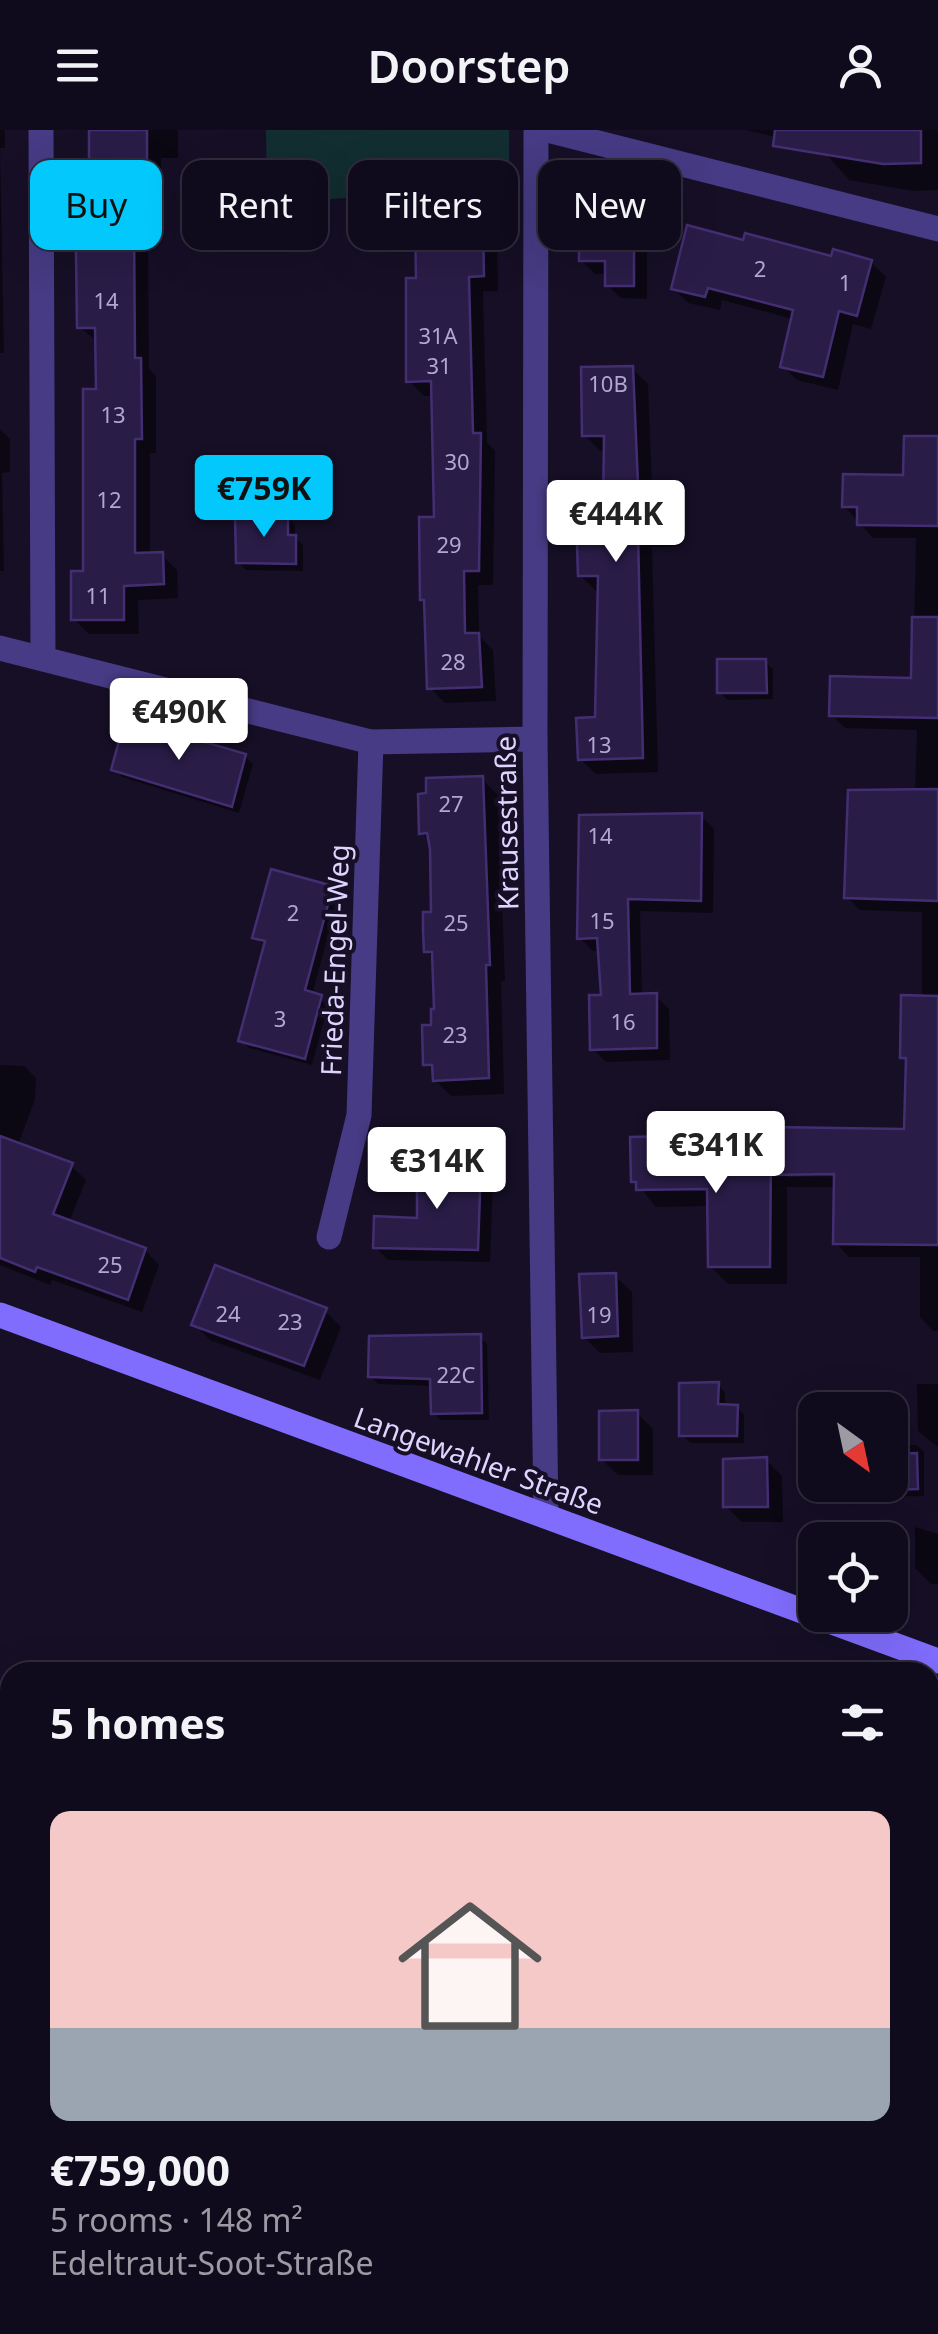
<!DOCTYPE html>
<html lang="en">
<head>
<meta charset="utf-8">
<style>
  body { margin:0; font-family:"Noto Sans",sans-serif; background:#1e1929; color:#f1f3f6; height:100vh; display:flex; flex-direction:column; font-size:38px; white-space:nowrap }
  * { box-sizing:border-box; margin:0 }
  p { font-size:32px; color:#9c9ba3 }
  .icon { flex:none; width:55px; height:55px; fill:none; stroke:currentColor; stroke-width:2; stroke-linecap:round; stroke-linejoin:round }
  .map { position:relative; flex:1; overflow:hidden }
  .side { position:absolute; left:0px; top:1532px; width:940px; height:672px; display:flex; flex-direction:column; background:#100b1c; border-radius:30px 30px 0 0; box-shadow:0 10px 40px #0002,0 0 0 2px #302b3b }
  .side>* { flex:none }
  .hud { position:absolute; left:30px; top:30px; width:880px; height:90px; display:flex; gap:20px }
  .needle { width:65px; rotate:147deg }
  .buttons { position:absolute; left:798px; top:1262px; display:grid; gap:20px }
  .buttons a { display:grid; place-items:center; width:110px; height:110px; border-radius:20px; background:#100b1c; box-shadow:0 10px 40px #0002,0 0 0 2px #302b3b; font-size:50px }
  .price { position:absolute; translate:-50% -85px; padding:0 22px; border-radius:10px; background:#fff; color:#222; font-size:32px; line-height:65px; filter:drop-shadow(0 2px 5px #0008) }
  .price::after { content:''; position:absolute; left:50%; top:60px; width:30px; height:22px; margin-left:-15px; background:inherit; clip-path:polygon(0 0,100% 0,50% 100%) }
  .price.active { background:#03c8fc; color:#111 }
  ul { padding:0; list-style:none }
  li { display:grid; align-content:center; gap:20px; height:530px; padding:0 50px }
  li span { display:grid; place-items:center; height:310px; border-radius:20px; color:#555 }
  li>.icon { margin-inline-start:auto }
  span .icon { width:180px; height:180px; fill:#fffc; stroke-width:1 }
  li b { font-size:42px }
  h2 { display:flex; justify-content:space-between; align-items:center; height:120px; padding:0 50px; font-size:42px }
  .pill { padding:0 35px; border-radius:20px; background:#100b1c; box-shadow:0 10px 40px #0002,0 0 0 2px #302b3b; font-size:35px; line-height:90px }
  .pill.active { background:#03c8fc; color:#111 }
  header { display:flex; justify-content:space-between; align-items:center; height:130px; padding:0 50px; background:#100b1c; font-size:45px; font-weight:600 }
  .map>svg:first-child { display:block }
</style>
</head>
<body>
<header><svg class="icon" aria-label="menu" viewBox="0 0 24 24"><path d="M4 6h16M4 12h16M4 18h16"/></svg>Doorstep<svg class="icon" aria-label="person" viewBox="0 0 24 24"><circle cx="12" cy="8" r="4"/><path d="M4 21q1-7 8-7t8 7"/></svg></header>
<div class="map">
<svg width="938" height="2204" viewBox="0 0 938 2204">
  <rect width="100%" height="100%" fill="#160f26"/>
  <!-- green -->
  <polygon fill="#122e30" points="266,0 509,0 509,49 499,58 267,73"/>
  <!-- shadow -->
  <g fill="#0007" fill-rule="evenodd">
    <polygon points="0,0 5,0 5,18 0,18 4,223 0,223"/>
    <polygon points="91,0 178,0 178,28 161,28 161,109 148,109 149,239 156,246 156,323 150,323 150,425 162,425 177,440 178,468 138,470 139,504 89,504 74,489 85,444 99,262 98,212 79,197 92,52"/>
    <polygon points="746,0 938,0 938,60 913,61 849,50 821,18"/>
    <polygon points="633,83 647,97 647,169 621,168 607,155 608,144 595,144 581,130"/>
    <polygon points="482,93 497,109 498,161 483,161 487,312 495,321 493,455 478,455 479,506 493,520 496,571 445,573 430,558 427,473 422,469 437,390 433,266 424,266 409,251 418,151"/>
    <polygon points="745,113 832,130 871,132 886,147 871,199 853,194 838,260 797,250 783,236 793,189 722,170 720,180 688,173 674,159"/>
    <polygon points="632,239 648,254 652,357 666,356 681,372 680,416 652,417 658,642 596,644 580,629 598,589 600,461 596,461 580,445 606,384 606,321 600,321 585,305"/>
    <polygon points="0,299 10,309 10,342 2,343 4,441 0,441"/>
    <path d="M938,309V1201H933L920,1187V1127H849L836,1113V1057H787V1154H728L710,1136L709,1076L656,1077L634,1050L667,1008L685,1026H770L775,1031L906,1001L909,933L903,927L922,868V782L860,780L847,767L915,662L917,600L845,598L832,585L913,550L916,408H873L844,376L906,348ZM787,1042H847V1046L787,1047Z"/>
    <polygon points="287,386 295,394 295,408 303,415 303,441 246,440 238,432"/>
    <polygon points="765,532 773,539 773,569 727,570 720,562"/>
    <polygon points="245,626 253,634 239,683 122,647 114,639"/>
    <polygon points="482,649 498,665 505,851 501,851 504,964 451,966 435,950 435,943 426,934 437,882 435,830 426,821 434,785 431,712 421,702"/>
    <polygon points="701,686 714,699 713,783 640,781 642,866 656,866 669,879 670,930 606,932 593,919 603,867 600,820 593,821 580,808"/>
    <polygon points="332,758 339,766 312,865 328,875 312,935 249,918 241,910 266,816 255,807"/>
    <polygon points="0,935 24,936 36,948 35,969 18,1015 71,1036 86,1050 69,1092 145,1120 159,1135 142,1182 52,1150 50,1155 0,1135"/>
    <polygon points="480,1038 493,1050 490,1132 388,1130 375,1117 420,1090"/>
    <polygon points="615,1146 632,1162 633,1222 600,1223 584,1207"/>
    <polygon points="325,1181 341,1197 320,1250 210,1210 194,1194"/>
    <polygon points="480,1207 487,1214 489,1290 441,1290 434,1283 433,1256 378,1254 370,1246"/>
    <polygon points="917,1254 938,1254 938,1317 918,1301"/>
    <polygon points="718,1255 725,1263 725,1277 737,1277 744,1285 744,1313 690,1313 682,1305"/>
    <polygon points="637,1283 653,1299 653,1345 618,1345 601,1329"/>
    <polygon points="807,1315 815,1315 815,1347 808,1339"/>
    <polygon points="890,1315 917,1315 924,1322 924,1366 884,1367 877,1359 877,1355 890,1355"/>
    <polygon points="766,1330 782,1346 783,1392 742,1392 725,1376"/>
    <polygon points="915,1397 938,1404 938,1454 931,1454 915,1438"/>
    <polygon points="10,1850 10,2195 852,2195 856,2204 0,2204 0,1855"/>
  </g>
  <!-- building -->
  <g fill="#291c47" stroke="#432e72" stroke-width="2.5">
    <polygon points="89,0 147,0 147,95 134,95 135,228 141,228 142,309 135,309 135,423 163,422 164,454 124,456 124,490 71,490 71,441 83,441 83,259 96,259 95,198 77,198 75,49 89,49"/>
    <polygon points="775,0 921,0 921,33 883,34 773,16"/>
    <polygon points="579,80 634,81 634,156 605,156 605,131 579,131"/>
    <polygon points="483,91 484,146 469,147 473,303 481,303 479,441 464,441 465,503 479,503 482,557 427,559 424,470 420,470 419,387 434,387 431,251 406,252 406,148 416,148 415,92"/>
    <polygon points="687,95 743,110 745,103 831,126 833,119 872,130 857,186 839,181 823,247 780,237 793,180 708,158 705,167 671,159"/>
    <polygon points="633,236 638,355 667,354 666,402 638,403 643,628 578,630 576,588 595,587 598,446 578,446 576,382 603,381 604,306 582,306 581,237"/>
    <polygon points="904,306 938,306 938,396 857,395 857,377 842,377 843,344 903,345"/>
    <polygon points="288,384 288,405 296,405 296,434 236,433 235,385"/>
    <polygon points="912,487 938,487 938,588 829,586 830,546 911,548"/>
    <polygon points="717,529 766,529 767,563 717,563"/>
    <polygon points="125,589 246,624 232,677 111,640"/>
    <polygon points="483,646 490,835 486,835 489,948 433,951 432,935 423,935 422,895 431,895 431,879 434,879 432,822 424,822 423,800 423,782 431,782 430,719 427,703 419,704 418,664 426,663 426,648"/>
    <polygon points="938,659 938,771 844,768 848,660"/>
    <polygon points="702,683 701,771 628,769 630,864 657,863 657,918 590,920 589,865 601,865 597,808 577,809 579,685"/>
    <polygon points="271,739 333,756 305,860 322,865 305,929 238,911 265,811 252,808"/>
    <polygon points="901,865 938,866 938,1115 833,1114 834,1044 772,1045 772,997 904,999 906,928 900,928"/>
    <polygon points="0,1006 73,1033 53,1084 146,1118 128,1170 37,1137 35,1142 0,1128"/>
    <polygon points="668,1006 669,1025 771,1024 770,1137 708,1137 707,1059 636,1060 636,1052 631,1052 630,1007"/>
    <polygon points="481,1035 478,1120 373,1118 374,1086 417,1088 417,1036"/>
    <polygon points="215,1135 327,1178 304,1236 191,1195"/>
    <polygon points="616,1143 618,1206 582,1208 579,1144"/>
    <polygon points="481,1204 482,1283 431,1284 430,1249 368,1247 369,1206"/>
    <polygon points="719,1252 718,1274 738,1275 737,1306 679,1306 679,1253"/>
    <polygon points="638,1280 638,1330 599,1330 599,1281"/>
    <polygon points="917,1323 918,1359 890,1360 890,1324"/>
    <polygon points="767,1327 768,1377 723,1377 723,1329"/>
  </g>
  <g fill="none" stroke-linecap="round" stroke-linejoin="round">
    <!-- street -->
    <g stroke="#463b84" stroke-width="25">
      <polyline points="41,0 43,528"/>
      <polyline points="536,0 535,609 546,1386"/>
      <polyline points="547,0 938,99"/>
      <polyline points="0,518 371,612 535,609"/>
      <polyline points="329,1107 359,985 371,612"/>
    </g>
    <!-- secondary -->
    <polyline stroke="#806dfd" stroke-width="25" points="0,1185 938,1531"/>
  </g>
  <g text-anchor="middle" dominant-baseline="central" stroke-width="8" stroke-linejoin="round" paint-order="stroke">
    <!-- number labels -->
    <g font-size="22" fill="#b1a7d1">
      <text x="760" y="138">2</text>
      <text x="845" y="152">1</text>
      <text x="106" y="170">14</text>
      <text x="438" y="205">31A</text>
      <text x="439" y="235">31</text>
      <text x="608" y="253">10B</text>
      <text x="113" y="284">13</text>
      <text x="457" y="331">30</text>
      <text x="109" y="369">12</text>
      <text x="449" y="414">29</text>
      <text x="98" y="465">11</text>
      <text x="453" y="531">28</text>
      <text x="599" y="614">13</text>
      <text x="451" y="673">27</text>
      <text x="600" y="705">14</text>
      <text x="293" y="782">2</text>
      <text x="602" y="790">15</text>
      <text x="456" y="792">25</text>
      <text x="280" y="888">3</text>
      <text x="623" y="891">16</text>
      <text x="455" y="904">23</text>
      <text x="110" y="1134">25</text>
      <text x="228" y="1183">24</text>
      <text x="599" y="1184">19</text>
      <text x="290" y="1191">23</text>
      <text x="456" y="1244">22C</text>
    </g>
    <!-- street labels -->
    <g font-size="28" fill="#ded5ff" stroke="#160f26">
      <text transform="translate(506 693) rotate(-91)">Krausestraße</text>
      <text transform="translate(334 830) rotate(-88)">Frieda-Engel-Weg</text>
      <text transform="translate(479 1330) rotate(20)">Langewahler Straße</text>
    </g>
  </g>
</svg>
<div class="buttons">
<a><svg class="needle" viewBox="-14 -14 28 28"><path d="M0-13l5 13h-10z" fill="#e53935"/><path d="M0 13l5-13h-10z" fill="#9c9ba3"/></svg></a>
<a><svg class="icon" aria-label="locate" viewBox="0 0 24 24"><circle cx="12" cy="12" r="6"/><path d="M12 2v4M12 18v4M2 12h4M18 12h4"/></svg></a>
</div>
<b class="price active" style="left:264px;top:410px">€759K</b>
<b class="price" style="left:616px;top:435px">€444K</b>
<b class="price" style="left:179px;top:633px">€490K</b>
<b class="price" style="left:716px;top:1066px">€341K</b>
<b class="price" style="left:437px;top:1082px">€314K</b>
<div class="hud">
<a class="pill active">Buy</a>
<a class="pill">Rent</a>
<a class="pill">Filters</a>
<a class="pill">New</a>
</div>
<section class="side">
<h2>5 homes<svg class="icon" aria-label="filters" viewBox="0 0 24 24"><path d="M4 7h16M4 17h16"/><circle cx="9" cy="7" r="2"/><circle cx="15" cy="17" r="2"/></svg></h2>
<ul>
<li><span style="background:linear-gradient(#f6c9c9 70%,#9aa5b1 0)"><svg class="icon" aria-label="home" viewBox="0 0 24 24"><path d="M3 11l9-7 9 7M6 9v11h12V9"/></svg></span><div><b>€759,000</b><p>5 rooms · 148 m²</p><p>Edeltraut-Soot-Straße</p></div></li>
</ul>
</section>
</div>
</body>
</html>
